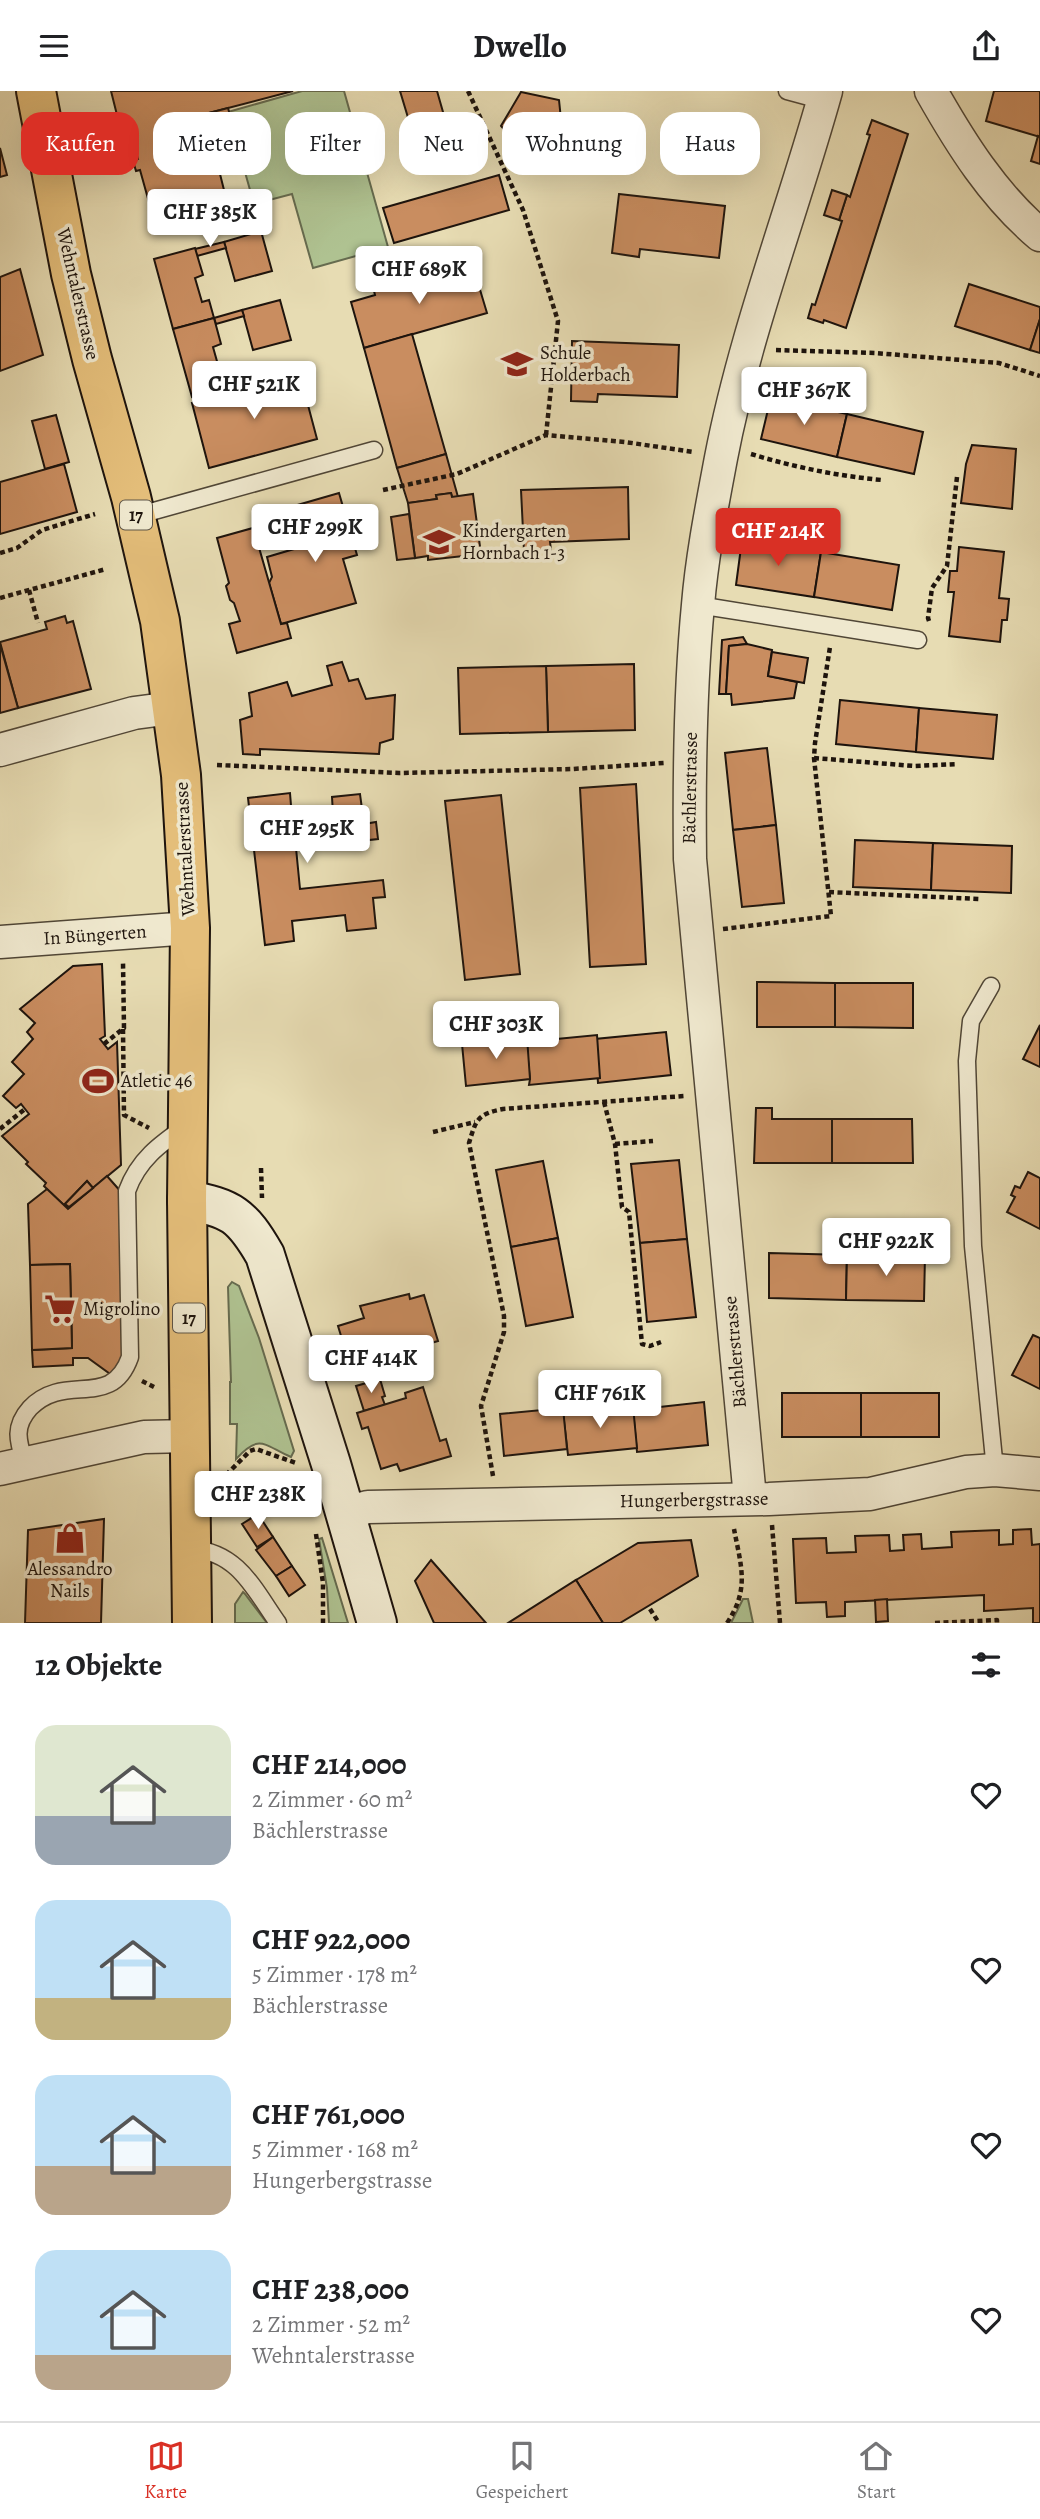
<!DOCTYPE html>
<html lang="de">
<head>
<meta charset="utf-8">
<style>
  body { margin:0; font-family:Alegreya,serif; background:#f2f2f2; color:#202124; height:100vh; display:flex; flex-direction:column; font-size:26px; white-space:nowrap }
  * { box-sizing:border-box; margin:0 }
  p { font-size:23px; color:#757577 }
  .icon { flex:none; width:38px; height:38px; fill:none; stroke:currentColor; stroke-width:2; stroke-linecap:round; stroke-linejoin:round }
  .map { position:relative; height:1532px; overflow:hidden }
  .details { display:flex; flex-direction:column; background:#fff; flex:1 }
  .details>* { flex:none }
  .banner { position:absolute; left:21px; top:21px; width:999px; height:63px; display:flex; gap:14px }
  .price { position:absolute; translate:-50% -60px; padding:0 16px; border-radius:7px; background:#fff; color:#222; font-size:23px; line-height:46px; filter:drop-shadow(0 2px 4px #0008) }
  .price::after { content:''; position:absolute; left:50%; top:42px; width:21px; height:16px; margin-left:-10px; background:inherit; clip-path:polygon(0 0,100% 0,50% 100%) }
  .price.active { background:#d93025; color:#fff }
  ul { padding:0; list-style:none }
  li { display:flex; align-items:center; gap:21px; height:175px; padding:0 35px }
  li span { display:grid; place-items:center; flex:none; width:196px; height:140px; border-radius:21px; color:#555 }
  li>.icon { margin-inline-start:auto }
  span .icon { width:84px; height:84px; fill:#fffc; stroke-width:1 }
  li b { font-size:30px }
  h2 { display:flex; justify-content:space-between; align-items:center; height:84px; padding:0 35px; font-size:30px }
  .chip { padding:0 24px; border-radius:21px; background:#fff; box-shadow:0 7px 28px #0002; font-size:24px; line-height:63px }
  .chip.active { background:#d93025; color:#fff }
  header { display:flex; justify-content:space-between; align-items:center; height:91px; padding:0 35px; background:#fff; font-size:32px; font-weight:700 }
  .dock { display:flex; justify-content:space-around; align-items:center; height:98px; border-top:2px solid #e0e0e0; background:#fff; font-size:19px; color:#757577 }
  .dock a { display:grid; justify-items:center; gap:4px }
  .dock .active { color:#d93025 }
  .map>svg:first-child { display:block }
</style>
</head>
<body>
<header><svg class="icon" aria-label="menu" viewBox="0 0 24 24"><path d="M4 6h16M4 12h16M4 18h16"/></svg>Dwello<svg class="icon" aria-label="share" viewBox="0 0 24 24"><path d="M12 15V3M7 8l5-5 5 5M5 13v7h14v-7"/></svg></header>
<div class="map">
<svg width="1040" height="1532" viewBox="0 0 1040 1532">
  <rect width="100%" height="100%" fill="#e7dcb3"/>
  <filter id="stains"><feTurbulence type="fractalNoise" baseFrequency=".00286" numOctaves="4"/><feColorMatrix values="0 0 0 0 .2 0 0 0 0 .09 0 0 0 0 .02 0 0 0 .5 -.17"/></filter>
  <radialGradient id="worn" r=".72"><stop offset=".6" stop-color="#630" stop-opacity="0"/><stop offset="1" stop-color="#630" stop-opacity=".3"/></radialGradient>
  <!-- green -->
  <g fill="#afc291" stroke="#666b4f" stroke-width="2">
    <polygon points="302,0 344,0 388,156 313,177 292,103 254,113 228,21"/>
    <path d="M232,1191L239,1195L259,1247L294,1360L291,1366C263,1354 260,1342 236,1368L237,1333H230V1291H231L228,1196Z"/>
    <polygon points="322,1447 348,1532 329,1532 327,1497 319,1448"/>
    <polygon points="243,1501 245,1503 267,1532 235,1532 235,1513"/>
    <polygon points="743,1508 748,1508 753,1532 731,1532"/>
  </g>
  <!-- building -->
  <g fill="#c98d60" stroke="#1e140d" stroke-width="2">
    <polygon points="111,0 293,0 205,23 225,103 152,122 140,79 136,80 133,70 138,68 131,42 122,44"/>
    <polygon points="400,0 437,0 455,63 422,73"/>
    <polygon points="994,0 1040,0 1040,46 986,30"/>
    <polygon points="521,1 559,9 563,48 527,65 501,35"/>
    <polygon points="228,17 242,69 218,76 214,61 227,58 218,24 206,27 205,23"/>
    <polygon points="872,29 908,43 846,237 824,229 823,232 808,227 812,213 815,214 842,130 839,129 847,104 850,106 870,44 867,43"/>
    <polygon points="1038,45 1040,46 1040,73 1031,70"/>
    <polygon points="0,57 7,84 0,86"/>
    <polygon points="499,84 509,119 394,152 383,117"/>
    <polygon points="832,99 847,104 839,129 824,124"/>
    <polygon points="619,103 725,115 719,167 640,158 639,166 612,162"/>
    <polygon points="261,140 272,180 235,190 224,151"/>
    <polygon points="224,151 226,157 197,165 195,158"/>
    <polygon points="195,157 203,184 195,187 202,211 209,209 214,227 173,238 154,168"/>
    <polygon points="472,172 487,222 364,257 351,211 375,204 374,200"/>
    <polygon points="20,178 43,264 0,280 0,186"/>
    <polygon points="969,193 1040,216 1040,228 1030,259 955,235"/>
    <polygon points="280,209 291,249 253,259 242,219"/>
    <polygon points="242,219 244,225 216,233 214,227"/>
    <polygon points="214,227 221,253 213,256 220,281 228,278 232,295 192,306 173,238"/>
    <polygon points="1040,228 1040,262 1030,259"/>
    <polygon points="412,243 446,363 397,377 364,257"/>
    <polygon points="572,250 679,254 677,306 598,303 597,311 571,310"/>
    <polygon points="300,284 317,348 209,377 192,312"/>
    <polygon points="771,306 847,323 837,366 761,348"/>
    <polygon points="847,323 923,341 914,383 837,366"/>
    <polygon points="56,324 69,371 45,378 32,330"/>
    <polygon points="972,354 1016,358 1012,418 961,412 966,373"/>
    <polygon points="446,363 458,406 452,406 451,402 436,404 437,408 408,412 397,377"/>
    <polygon points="64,373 77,421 0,443 0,391"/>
    <polygon points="628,396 629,448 550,451 551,459 524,460 521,399"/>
    <polygon points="339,402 357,464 343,468 356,512 281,533 269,492 272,486 267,466 311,453 304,430 299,432 294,415"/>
    <polygon points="451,402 452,406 473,403 481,463 428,469 428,465 415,467 408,412 437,408 436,404"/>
    <polygon points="409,423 415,467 397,469 391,426"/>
    <polygon points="260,435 265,452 258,453 281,533 287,532 291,547 237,562 229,533 240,530 234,512 230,509 226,495 229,492 217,447"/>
    <polygon points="742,449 821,461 814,506 736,494"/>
    <polygon points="959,456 1004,461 999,507 1009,508 1007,529 1002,529 1000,551 949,545 954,501 948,501 950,480 957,480"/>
    <polygon points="821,461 899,474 892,519 814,506"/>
    <polygon points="65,525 67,532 73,530 91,598 18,617 0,551 47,538 45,531"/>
    <polygon points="743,546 747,553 729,555 726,603 719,603 722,549"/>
    <polygon points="0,553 18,617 0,622"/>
    <polygon points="747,553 772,559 768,585 797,591 794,607 732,614 731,603 726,603 729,555"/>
    <polygon points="772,561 808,567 804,592 768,585"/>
    <polygon points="342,571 349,590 358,588 366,608 395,604 393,648 380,652 379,663 260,658 260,664 243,663 240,629 252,625 249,602 287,591 292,605 332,594 327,575"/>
    <polygon points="634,573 635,639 548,641 546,575"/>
    <polygon points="546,575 548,641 460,643 458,577"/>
    <polygon points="840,609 919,617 916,661 836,653"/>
    <polygon points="919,617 997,624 993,668 916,661"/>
    <polygon points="767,657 776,734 733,739 725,662"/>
    <polygon points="636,693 646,873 590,876 580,697"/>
    <polygon points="290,702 292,727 333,723 332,706 360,703 364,733 376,731 378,748 296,757 300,798 383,789 385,806 373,807 376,837 347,840 345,824 292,830 294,850 265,854 248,707"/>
    <polygon points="501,704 520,883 465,889 445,710"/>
    <polygon points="776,734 784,812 742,816 733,739"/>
    <polygon points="855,749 933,752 931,799 853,796"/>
    <polygon points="933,752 1012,755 1011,802 931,799"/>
    <polygon points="102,873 105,945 100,948 108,958 117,951 121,1074 93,1097 87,1090 65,1113 68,1118 47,1098 44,1095 46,1092 26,1073 28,1071 2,1045 29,1023 21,1013 16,1017 3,1005 24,983 12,971 33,948 27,941 35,932 20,918 73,875"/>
    <polygon points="757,891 835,892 835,936 757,936"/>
    <polygon points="835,892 913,892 913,937 835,936"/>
    <polygon points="1040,934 1040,976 1023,968"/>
    <polygon points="666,941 671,984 598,992 595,948"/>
    <polygon points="597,944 600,987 529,994 530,988 526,951"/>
    <polygon points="527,946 530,988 466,995 462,953"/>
    <polygon points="756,1017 772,1017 772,1028 832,1028 832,1072 754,1072"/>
    <polygon points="832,1028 912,1028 913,1072 832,1072"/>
    <polygon points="679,1069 687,1148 640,1152 631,1073"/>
    <polygon points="543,1070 558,1147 511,1156 496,1079"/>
    <polygon points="1028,1081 1040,1087 1040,1138 1007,1121 1015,1106 1011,1104 1015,1095 1020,1097"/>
    <polygon points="107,1085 122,1102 127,1265 113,1285 88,1267 73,1267 73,1274 33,1276 32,1259 72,1257 70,1173 30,1174 28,1113 47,1098 68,1118"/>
    <polygon points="87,1090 93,1097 69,1116 65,1113"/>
    <polygon points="558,1147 573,1226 526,1235 511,1156"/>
    <polygon points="687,1148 696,1226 647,1231 640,1152"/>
    <polygon points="769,1162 847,1164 846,1209 769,1207"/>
    <polygon points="847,1164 925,1165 924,1210 846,1209"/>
    <polygon points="70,1173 72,1257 32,1259 30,1174"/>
    <polygon points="409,1203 410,1208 424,1204 438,1250 351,1275 350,1273 344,1275 339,1259 345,1258 338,1235 364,1227 360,1215"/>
    <polygon points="1033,1244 1040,1247 1040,1298 1012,1284"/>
    <polygon points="380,1288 385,1305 382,1306 385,1314 364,1320 356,1295"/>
    <polygon points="423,1296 440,1350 446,1348 451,1365 400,1380 397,1373 381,1378 368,1336 362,1338 357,1322 406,1307 405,1302"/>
    <rect x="782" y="1302" width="79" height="44"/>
    <rect x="861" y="1302" width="78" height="44"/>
    <polygon points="704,1311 708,1354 637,1361 633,1319"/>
    <polygon points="633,1315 637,1357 568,1364 563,1321"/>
    <polygon points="563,1317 567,1358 504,1365 500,1323"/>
    <polygon points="258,1423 273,1446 257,1456 242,1433"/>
    <polygon points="104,1428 101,1532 25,1532 28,1439"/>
    <polygon points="1031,1438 1032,1454 1040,1453 1040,1532 1033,1532 1033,1517 984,1520 984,1504 845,1511 845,1525 827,1526 826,1511 796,1512 793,1448 826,1447 827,1462 856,1461 855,1445 889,1444 890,1460 904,1459 903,1444 921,1443 922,1458 952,1456 951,1441 999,1439 999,1454 1013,1453 1013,1439"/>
    <polygon points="273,1446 292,1475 276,1485 256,1459"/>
    <polygon points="691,1449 698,1485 620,1532 603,1532 576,1489 638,1452"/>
    <polygon points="431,1469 486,1532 434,1532 415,1490"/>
    <polygon points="292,1475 305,1494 289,1505 276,1485"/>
    <polygon points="576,1489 603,1532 508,1532"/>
    <polygon points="887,1508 888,1530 876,1531 875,1509"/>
  </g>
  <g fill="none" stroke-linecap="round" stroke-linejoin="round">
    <defs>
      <g id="lane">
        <polyline points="787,0 824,10"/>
        <polyline points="136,425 374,359"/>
        <polyline points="698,514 918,549"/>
        <polyline points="991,895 971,930 967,970 973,1155 995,1379"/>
        <path d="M25,1373C18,1350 13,1336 30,1317C66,1280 111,1320 130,1266L127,1100C138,1069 160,1053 186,1035"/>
        <path d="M192,1458C238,1461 254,1498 278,1532"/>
      </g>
      <g id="street">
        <path d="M931,0C961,53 993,104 1040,144"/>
        <polyline points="0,659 134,622 172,617"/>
        <polyline points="0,851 190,837"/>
        <polyline points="0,1378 144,1346 190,1345"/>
        <path d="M750,1407L690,768C689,683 690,598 698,514C702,465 712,415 721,367C745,242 792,122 826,0"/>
        <polyline points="345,1422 368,1416 769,1408 870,1403 966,1381 995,1379 1040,1383"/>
      </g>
      <path id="secondary" d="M187,1109C231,1117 242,1124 265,1164L331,1373L377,1532"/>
      <polyline id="primary" points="36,0 71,183 92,268 131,406 160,530 181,684 190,837 187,1109 192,1532"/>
    </defs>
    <!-- lane casing -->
    <use href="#lane" stroke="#504636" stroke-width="19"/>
    <!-- street casing -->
    <use href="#street" stroke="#504636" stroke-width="35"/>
    <!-- secondary casing -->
    <use href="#secondary" stroke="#1e140d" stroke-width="42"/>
    <!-- primary casing -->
    <use href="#primary" stroke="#1e140d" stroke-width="42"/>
    <!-- path -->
    <g stroke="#1e140d" stroke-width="4.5" stroke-dasharray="5 3.5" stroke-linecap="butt">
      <polyline points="468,0 523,119 558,230 546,344"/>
      <polyline points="776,259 875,262 999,272 1040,285"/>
      <path d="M751,363C794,376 837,385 882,389"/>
      <polyline points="383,399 457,383 546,344 625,351 693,361"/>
      <polyline points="0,462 17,457 42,439 95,423"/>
      <polyline points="29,499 38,532"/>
      <polyline points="0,507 106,478"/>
      <polyline points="929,530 928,527 932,497 947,475 957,386"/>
      <polyline points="814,667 914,675 958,673"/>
      <polyline points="217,674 399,682 573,678 664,672"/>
      <polyline points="829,801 980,808"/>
      <polyline points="723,838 831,825 814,667 815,652 830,556"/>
      <polyline points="123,938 124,1024 149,1037"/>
      <polyline points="104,953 124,937 123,871"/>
      <polyline points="604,1011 615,1053 622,1116 629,1121 642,1253 650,1255 661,1251"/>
      <polyline points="0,1038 25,1018"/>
      <polyline points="433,1041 475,1031"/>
      <polyline points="615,1053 653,1050"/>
      <polyline points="261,1077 262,1107"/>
      <polyline points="142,1290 154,1296"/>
      <polyline points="226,1384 250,1360 256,1358 296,1372"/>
      <path d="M493,1385L481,1315L504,1241V1225L469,1052C476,1029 477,1023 503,1018L684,1005"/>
      <polyline points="772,1434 780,1532"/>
      <polyline points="316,1443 323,1492 323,1532"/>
      <polyline points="650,1518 659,1532"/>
      <path d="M727,1532C750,1498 741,1475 734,1438"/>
      <polyline points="935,1532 997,1529 997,1532"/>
    </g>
    <!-- lane -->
    <use href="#lane" stroke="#efe8ce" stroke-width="16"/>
    <!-- street -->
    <use href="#street" stroke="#efe8ce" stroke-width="32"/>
    <!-- secondary -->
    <use href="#secondary" stroke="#efe8ce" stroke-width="38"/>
    <!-- primary -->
    <use href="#primary" stroke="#e4be7a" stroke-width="38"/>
  </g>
  <!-- icons -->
  <defs>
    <symbol id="school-bare" viewBox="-9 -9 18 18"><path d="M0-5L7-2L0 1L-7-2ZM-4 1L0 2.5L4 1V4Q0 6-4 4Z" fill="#8f2418" stroke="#efe8ce" stroke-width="2.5" paint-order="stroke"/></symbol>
    <symbol id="stadium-bare" viewBox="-9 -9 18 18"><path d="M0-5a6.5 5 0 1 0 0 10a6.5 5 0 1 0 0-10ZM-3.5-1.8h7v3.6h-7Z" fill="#8f2418" stroke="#efe8ce" stroke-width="2.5" paint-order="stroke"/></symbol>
    <symbol id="supermarket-bare" viewBox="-9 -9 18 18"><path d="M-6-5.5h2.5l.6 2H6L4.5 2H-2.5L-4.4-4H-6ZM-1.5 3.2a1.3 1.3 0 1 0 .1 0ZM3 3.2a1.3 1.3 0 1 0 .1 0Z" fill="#8f2418" stroke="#efe8ce" stroke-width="2.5" paint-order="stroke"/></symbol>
    <symbol id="shop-bare" viewBox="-9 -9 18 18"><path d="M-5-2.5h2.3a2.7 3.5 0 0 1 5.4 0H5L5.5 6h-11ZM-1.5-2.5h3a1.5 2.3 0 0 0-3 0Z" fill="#8f2418" stroke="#efe8ce" stroke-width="2.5" paint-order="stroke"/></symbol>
  </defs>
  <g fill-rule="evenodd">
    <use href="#school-bare" x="495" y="251" width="44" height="44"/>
    <use href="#school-bare" x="417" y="429" width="44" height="44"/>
    <use href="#stadium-bare" x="76" y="968" width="44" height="44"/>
    <use href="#supermarket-bare" x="38" y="1196" width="44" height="44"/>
    <use href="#shop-bare" x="48" y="1425" width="44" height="44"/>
  </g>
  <g text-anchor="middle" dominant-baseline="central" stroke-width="7" stroke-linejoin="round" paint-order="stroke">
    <!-- shield labels -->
    <g fill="#efe8ce" stroke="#5d5447" stroke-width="2">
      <rect x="120" y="409.5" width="32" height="29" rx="5"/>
      <rect x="173" y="1212.5" width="32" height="29" rx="5"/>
    </g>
    <g font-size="18" font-weight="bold" fill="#1e140d">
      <text x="136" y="424">17</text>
      <text x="189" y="1227">17</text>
    </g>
    <!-- street labels -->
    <g font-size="19" fill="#1e140d" stroke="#efe8ce">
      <text transform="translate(78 203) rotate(77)">Wehntalerstrasse</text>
      <text transform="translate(690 697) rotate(-89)">Bächlerstrasse</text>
      <text transform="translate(185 758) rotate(-93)">Wehntalerstrasse</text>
      <text transform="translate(95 844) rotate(-4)">In Büngerten</text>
      <text transform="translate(735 1261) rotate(-95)">Bächlerstrasse</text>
      <text transform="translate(694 1409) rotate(-1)">Hungerbergstrasse</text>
    </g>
    <!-- poi labels -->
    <g font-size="19" fill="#1e140d" stroke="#efe8ce" text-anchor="start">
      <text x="540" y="262">Schule<tspan x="540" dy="22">Holderbach</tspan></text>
      <text x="462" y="440">Kindergarten<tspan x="462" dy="22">Hornbach 1-3</tspan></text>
      <text x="121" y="990">Atletic 46</text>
      <text x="83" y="1218">Migrolino</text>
      <text x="70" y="1478" text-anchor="middle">Alessandro<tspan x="70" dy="22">Nails</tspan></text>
    </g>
  </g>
  <rect width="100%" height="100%" filter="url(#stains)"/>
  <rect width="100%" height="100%" fill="url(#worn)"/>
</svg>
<b class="price" style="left:210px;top:158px">CHF 385K</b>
<b class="price" style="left:419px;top:215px">CHF 689K</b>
<b class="price" style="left:254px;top:330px">CHF 521K</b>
<b class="price" style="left:804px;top:336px">CHF 367K</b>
<b class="price" style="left:315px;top:473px">CHF 299K</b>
<b class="price active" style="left:778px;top:477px">CHF 214K</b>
<b class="price" style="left:307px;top:774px">CHF 295K</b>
<b class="price" style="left:496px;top:970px">CHF 303K</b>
<b class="price" style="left:886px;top:1187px">CHF 922K</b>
<b class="price" style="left:371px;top:1304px">CHF 414K</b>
<b class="price" style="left:600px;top:1339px">CHF 761K</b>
<b class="price" style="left:258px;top:1440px">CHF 238K</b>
<div class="banner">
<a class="chip active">Kaufen</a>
<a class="chip">Mieten</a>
<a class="chip">Filter</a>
<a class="chip">Neu</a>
<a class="chip">Wohnung</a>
<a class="chip">Haus</a>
</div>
</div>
<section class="details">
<h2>12 Objekte<svg class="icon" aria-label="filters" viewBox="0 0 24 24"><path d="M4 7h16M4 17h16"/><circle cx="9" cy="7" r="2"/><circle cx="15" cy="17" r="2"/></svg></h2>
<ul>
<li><span style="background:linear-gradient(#dfe7d0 65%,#9aa5b1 0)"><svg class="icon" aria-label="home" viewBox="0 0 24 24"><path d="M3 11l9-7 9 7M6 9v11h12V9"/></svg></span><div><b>CHF 214,000</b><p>2 Zimmer · 60 m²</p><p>Bächlerstrasse</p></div><svg class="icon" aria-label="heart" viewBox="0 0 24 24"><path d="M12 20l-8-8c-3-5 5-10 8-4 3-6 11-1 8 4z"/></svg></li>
<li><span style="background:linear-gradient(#bfe0f5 70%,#c2b280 0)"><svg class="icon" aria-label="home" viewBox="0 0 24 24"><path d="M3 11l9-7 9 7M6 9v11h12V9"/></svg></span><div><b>CHF 922,000</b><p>5 Zimmer · 178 m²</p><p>Bächlerstrasse</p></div><svg class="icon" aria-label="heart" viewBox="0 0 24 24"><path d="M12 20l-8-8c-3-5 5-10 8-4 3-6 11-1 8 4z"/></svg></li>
<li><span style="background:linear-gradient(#bfe0f5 65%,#b9a48a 0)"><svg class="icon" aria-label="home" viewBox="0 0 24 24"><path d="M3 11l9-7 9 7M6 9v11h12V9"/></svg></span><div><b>CHF 761,000</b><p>5 Zimmer · 168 m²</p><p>Hungerbergstrasse</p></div><svg class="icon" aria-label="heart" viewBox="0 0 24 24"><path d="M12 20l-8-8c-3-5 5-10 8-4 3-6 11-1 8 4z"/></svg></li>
<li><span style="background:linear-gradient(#bfe0f5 75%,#b9a48a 0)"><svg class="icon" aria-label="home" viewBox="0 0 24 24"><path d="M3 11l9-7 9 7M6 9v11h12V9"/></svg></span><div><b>CHF 238,000</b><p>2 Zimmer · 52 m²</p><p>Wehntalerstrasse</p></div><svg class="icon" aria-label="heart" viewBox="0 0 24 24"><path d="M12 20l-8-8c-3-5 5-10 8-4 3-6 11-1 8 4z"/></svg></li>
</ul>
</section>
<nav class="dock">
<a class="active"><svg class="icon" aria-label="map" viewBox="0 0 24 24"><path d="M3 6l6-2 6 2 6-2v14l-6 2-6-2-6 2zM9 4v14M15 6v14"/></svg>Karte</a>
<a><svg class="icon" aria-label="saved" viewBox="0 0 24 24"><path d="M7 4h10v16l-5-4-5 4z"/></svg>Gespeichert</a>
<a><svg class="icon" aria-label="home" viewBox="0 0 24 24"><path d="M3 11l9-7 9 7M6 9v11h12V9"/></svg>Start</a>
</nav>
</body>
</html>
